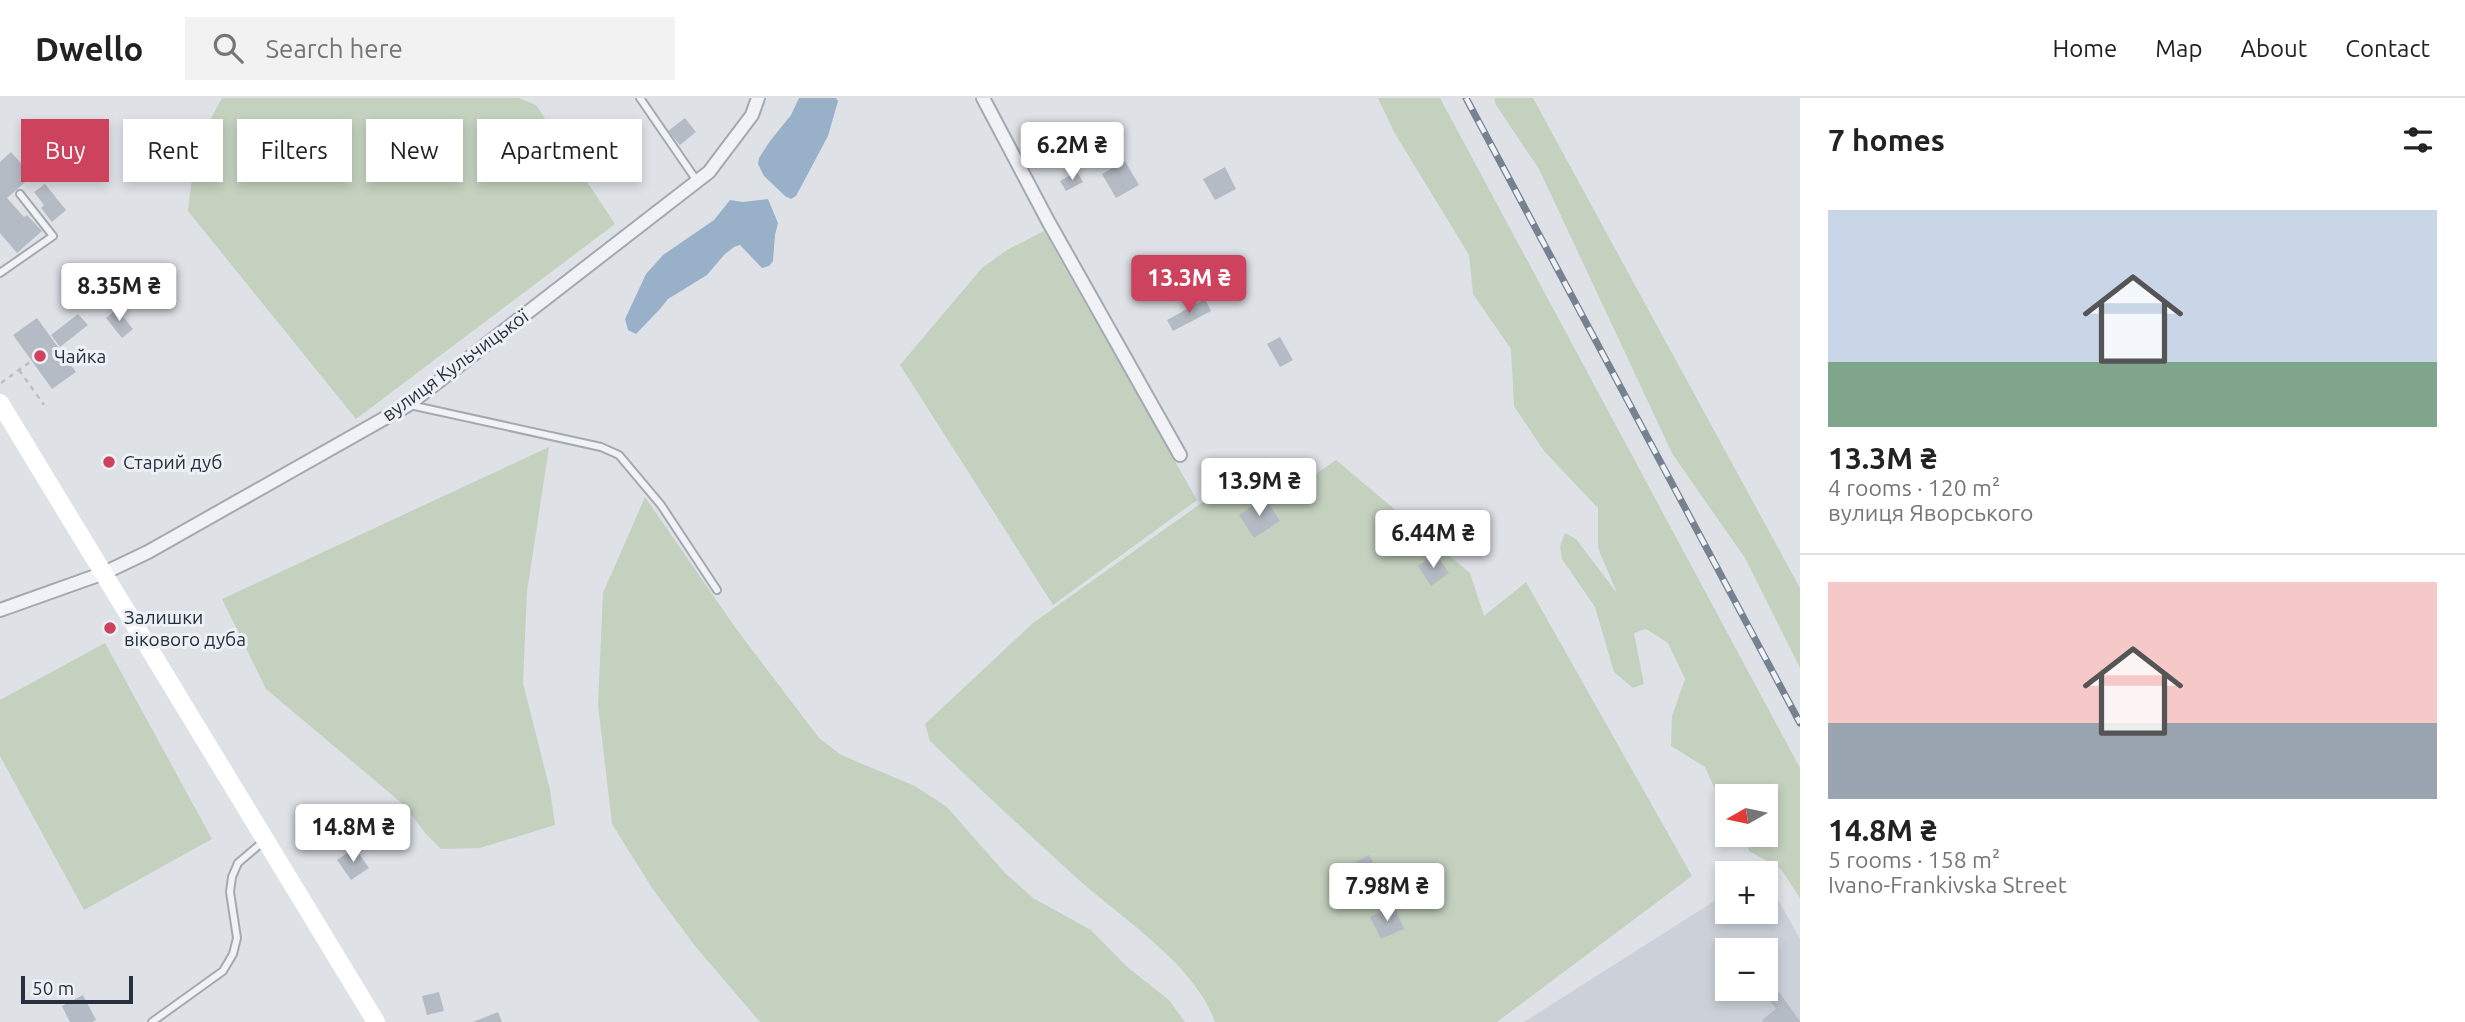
<!DOCTYPE html>
<html lang="en">
<head>
<meta charset="utf-8">
<style>
  body { margin:0; font-family:Ubuntu,sans-serif; background:#f2f2f2; color:#222; height:100vh; display:flex; flex-direction:column; font-size:26px; white-space:nowrap }
  * { box-sizing:border-box; margin:0 }
  p { font-size:23px; color:#767676 }
  .icon { flex:none; width:38px; height:38px; fill:none; stroke:currentColor; stroke-width:2; stroke-linecap:round; stroke-linejoin:round }
  .map { position:relative; flex:1; overflow:hidden }
  .panel { display:flex; flex-direction:column; background:#fff; width:665px }
  .panel>* { flex:none }
  .hud { position:absolute; left:21px; top:21px; width:665px; height:63px; display:flex; gap:14px }
  .needle { width:46px; rotate:261deg }
  .buttons { position:absolute; left:1715px; top:686px; display:grid; gap:14px }
  .buttons a { display:grid; place-items:center; width:63px; height:63px; border-radius:0px; background:#fff; box-shadow:0 4px 10px #0003; font-size:35px }
  .scale { position:absolute; left:21px; bottom:18px; width:112px; box-sizing:border-box; padding-left:7px; border:4px solid #27303e; border-top:0; font-size:19px; line-height:24px; white-space:nowrap; color:#27303e; -webkit-text-stroke:5px #edf1f5; paint-order:stroke }
  .price { position:absolute; translate:-50% -60px; padding:0 16px; border-radius:7px; background:#fff; color:#222; font-size:23px; line-height:46px; filter:drop-shadow(0 2px 4px #0008) }
  .price::after { content:''; position:absolute; left:50%; top:42px; width:21px; height:16px; margin-left:-10px; background:inherit; clip-path:polygon(0 0,100% 0,50% 100%) }
  .price.active { background:#cd425d; color:#fff }
  ul { padding:0; list-style:none }
  li { display:grid; align-content:center; gap:14px; height:371px; padding:0 28px }
  li+li { border-top:2px solid #e0e0e0 }
  li span { display:grid; place-items:center; height:217px; border-radius:0px; color:#555 }
  li>.icon { margin-inline-start:auto }
  span .icon { width:126px; height:126px; fill:#fffc; stroke-width:1 }
  li b { font-size:30px }
  h2 { display:flex; justify-content:space-between; align-items:center; height:84px; padding:0 28px; font-size:30px }
  .pill { padding:0 24px; border-radius:0px; background:#fff; box-shadow:0 4px 10px #0003; font-size:24px; line-height:63px }
  .pill.active { background:#cd425d; color:#fff }
  header { display:flex; align-items:center; gap:42px; box-sizing:border-box; height:98px; padding:0 35px; background:#fff; border-bottom:2px solid #e0e0e0 }
  header strong { font-size:33px }
  nav { display:flex; gap:38px; margin-inline-start:auto; font-size:24px }
  .search { width:490px; height:63px; background:#f2f2f2; display:flex; align-items:center; gap:18px; box-sizing:border-box; padding:0 24px; border-radius:0px; color:#767676; font-size:26px }
  main { display:flex; flex:1; min-height:0 }
  .map>svg:first-child { display:block }
</style>
</head>
<body>
<header>
<strong>Dwello</strong>
<div class="search"><svg class="icon" aria-label="search" viewBox="0 0 24 24"><circle cx="10" cy="10" r="6"/><path d="M15 15l6 6"/></svg>Search here</div>
<nav><a>Home</a><a>Map</a><a>About</a><a>Contact</a></nav>
</header>
<main>
<div class="map">
<svg width="1800" height="924" viewBox="0 0 1800 924">
  <rect width="100%" height="100%" fill="#dee2e7"/>
  <!-- built -->
  <path fill="#ccd1d9" fill-rule="evenodd" d="M1766,780L1800,841V924H1524L1727,795V814H1766ZM1727,852H1766V891H1727Z"/>
  <!-- green -->
  <g fill="#c4d1bf">
    <path d="M222,0H519L536,7L615,126L356,321L188,113C193,65 198,43 222,0Z"/>
    <polygon points="1378,0 1440,0 1800,670 1800,800 1781,771 1749,753 1745,737 1766,737 1766,698 1727,698 1727,704 1716,694 1705,669 1671,648 1672,618 1685,581 1668,545 1646,531 1634,535 1644,586 1633,590 1614,574 1595,509 1562,461 1560,448 1565,435 1576,441 1617,495 1598,450 1598,410 1544,353 1514,308 1511,251 1473,196 1469,157 1394,34"/>
    <polygon points="1494,0 1533,0 1800,490 1800,570 1745,460 1673,357 1539,71 1496,7"/>
    <polygon points="1044,133 1197,402 1053,507 900,267 982,170 1007,152"/>
    <polygon points="549,349 527,494 523,585 550,692 555,727 480,750 441,751 426,736 404,707 266,591 222,501"/>
    <path d="M1266,359L1304,384L1336,362L1470,475L1484,518L1526,484L1692,778L1497,924H1215C1196,868 1123,821 1079,782C1029,737 979,690 930,643L925,626L1033,525Z"/>
    <polygon points="645,399 737,532 819,640 841,657 915,688 947,709 1005,775 1033,800 1091,832 1126,868 1169,902 1185,924 760,924 695,848 652,790 612,726 598,607 603,495"/>
    <polygon points="105,545 212,741 84,812 0,658 0,602"/>
  </g>
  <!-- water -->
  <g fill="#99b1c8">
    <polygon points="799,0 836,0 838,3 828,38 796,98 791,101 785,98 764,78 758,66 759,60 770,43 791,17"/>
    <polygon points="768,101 778,125 775,137 773,163 769,168 762,170 740,147 734,149 724,157 707,177 668,201 660,211 636,236 628,232 625,221 646,176 663,157 714,122 730,102 743,104"/>
  </g>
  <!-- building -->
  <g fill="#b5bbc4">
    <polygon points="685,20 696,34 680,47 668,33"/>
    <polygon points="11,54 32,78 7,100 24,119 27,117 42,133 17,155 0,135 0,64"/>
    <polygon points="1125,63 1139,87 1116,100 1102,76"/>
    <polygon points="1225,69 1236,91 1215,102 1203,81"/>
    <polygon points="1077,74 1083,84 1066,93 1060,83"/>
    <polygon points="45,86 66,112 52,124 41,110 44,107 34,94"/>
    <polygon points="1205,201 1211,213 1173,233 1167,222"/>
    <polygon points="117,211 133,231 122,240 106,220"/>
    <polygon points="78,216 88,227 60,249 51,237"/>
    <polygon points="37,220 76,274 52,291 13,237"/>
    <polygon points="1280,239 1293,262 1280,269 1267,246"/>
    <polygon points="1265,400 1280,423 1254,440 1239,417"/>
    <polygon points="1436,456 1449,475 1431,488 1418,468"/>
    <polygon points="355,750 369,770 351,782 337,762"/>
    <polygon points="1369,757 1380,777 1354,791 1343,771"/>
    <polygon points="1394,808 1404,831 1381,841 1370,819"/>
    <polygon points="439,894 444,913 427,917 422,898"/>
    <polygon points="1779,894 1800,923 1800,924 1763,924 1762,922 1776,911 1769,901"/>
    <polygon points="83,897 96,922 92,924 70,924 62,908"/>
    <polygon points="498,914 502,924 473,924"/>
  </g>
  <g fill="none" stroke-linecap="round" stroke-linejoin="round">
    <defs>
      <g id="lane">
        <polyline points="640,0 697,83"/>
        <polyline points="0,175 53,138 20,96"/>
        <polyline points="410,307 601,349 619,357 661,407 717,492"/>
        <polyline points="152,924 223,873 233,856 237,840 230,794 232,779 238,765 265,742"/>
      </g>
      <g id="street">
        <polyline points="983,0 1048,123 1180,357"/>
        <polyline points="0,512 104,475 148,454 408,307 709,74 752,17 758,0"/>
      </g>
    </defs>
    <!-- lane casing -->
    <use href="#lane" stroke="#a3a9b1" stroke-width="10"/>
    <!-- street casing -->
    <use href="#street" stroke="#a3a9b1" stroke-width="16"/>
    <!-- path -->
    <g stroke="#bcc0c6" stroke-width="2.5" stroke-dasharray="5 5" stroke-linecap="butt">
      <polyline points="19,272 44,307"/>
      <polyline points="1,285 30,264"/>
    </g>
    <!-- lane -->
    <use href="#lane" stroke="#f0f2f6" stroke-width="6"/>
    <!-- street -->
    <use href="#street" stroke="#f0f2f6" stroke-width="12"/>
    <!-- secondary -->
    <polyline stroke="#fff" stroke-width="18" points="0,305 376,924"/>
    <defs>
      <polyline id="rail" points="1466,0 1800,625"/>
    </defs>
    <!-- rail casing -->
    <use href="#rail" stroke="#778291" stroke-width="7"/>
    <!-- rail -->
    <use href="#rail" stroke="#edf1f5" stroke-width="4.5" stroke-dasharray="13" stroke-linecap="butt"/>
  </g>
  <!-- markers -->
  <g fill="#cd425d" stroke="#edf1f5" stroke-width="2.5">
    <circle cx="40" cy="258" r="7"/>
    <circle cx="109" cy="364" r="7"/>
    <circle cx="110" cy="530" r="7"/>
  </g>
  <g text-anchor="middle" dominant-baseline="central" stroke-width="6" stroke-linejoin="round" paint-order="stroke">
    <!-- poi labels -->
    <g font-size="19" fill="#27303e" stroke="#edf1f5" text-anchor="start">
      <text x="54" y="258">Чайка</text>
      <text x="123" y="364">Старий дуб</text>
      <text x="124" y="519">Залишки<tspan x="124" dy="22">вікового дуба</tspan></text>
    </g>
    <!-- street labels -->
    <g font-size="19" fill="#27303e" stroke="#edf1f5">
      <text transform="translate(455 267) rotate(-36)">вулиця Кульчицької</text>
    </g>
  </g>
</svg>
<div class="buttons">
<a><svg class="needle" viewBox="-14 -14 28 28"><path d="M0-13l5 13h-10z" fill="#e53935"/><path d="M0 13l5-13h-10z" fill="#767676"/></svg></a>
<a>+</a>
<a>−</a>
</div>
<div class="scale">50 m</div>
<b class="price" style="left:1072px;top:84px">6.2M ₴</b>
<b class="price active" style="left:1189px;top:217px">13.3M ₴</b>
<b class="price" style="left:119px;top:225px">8.35M ₴</b>
<b class="price" style="left:1259px;top:420px">13.9M ₴</b>
<b class="price" style="left:1433px;top:472px">6.44M ₴</b>
<b class="price" style="left:353px;top:766px">14.8M ₴</b>
<b class="price" style="left:1387px;top:825px">7.98M ₴</b>
<div class="hud">
<a class="pill active">Buy</a>
<a class="pill">Rent</a>
<a class="pill">Filters</a>
<a class="pill">New</a>
<a class="pill">Apartment</a>
</div>
</div>
<section class="panel">
<h2>7 homes<svg class="icon" aria-label="filters" viewBox="0 0 24 24"><path d="M4 7h16M4 17h16"/><circle cx="9" cy="7" r="2"/><circle cx="15" cy="17" r="2"/></svg></h2>
<ul>
<li><span style="background:linear-gradient(#c9d6e8 70%,#7fa58c 0)"><svg class="icon" aria-label="home" viewBox="0 0 24 24"><path d="M3 11l9-7 9 7M6 9v11h12V9"/></svg></span><div><b>13.3M ₴</b><p>4 rooms · 120 m²</p><p>вулиця Яворського</p></div></li>
<li><span style="background:linear-gradient(#f6c9c9 65%,#9aa5b1 0)"><svg class="icon" aria-label="home" viewBox="0 0 24 24"><path d="M3 11l9-7 9 7M6 9v11h12V9"/></svg></span><div><b>14.8M ₴</b><p>5 rooms · 158 m²</p><p>Ivano-Frankivska Street</p></div></li>
</ul>
</section>
</main>
</body>
</html>
